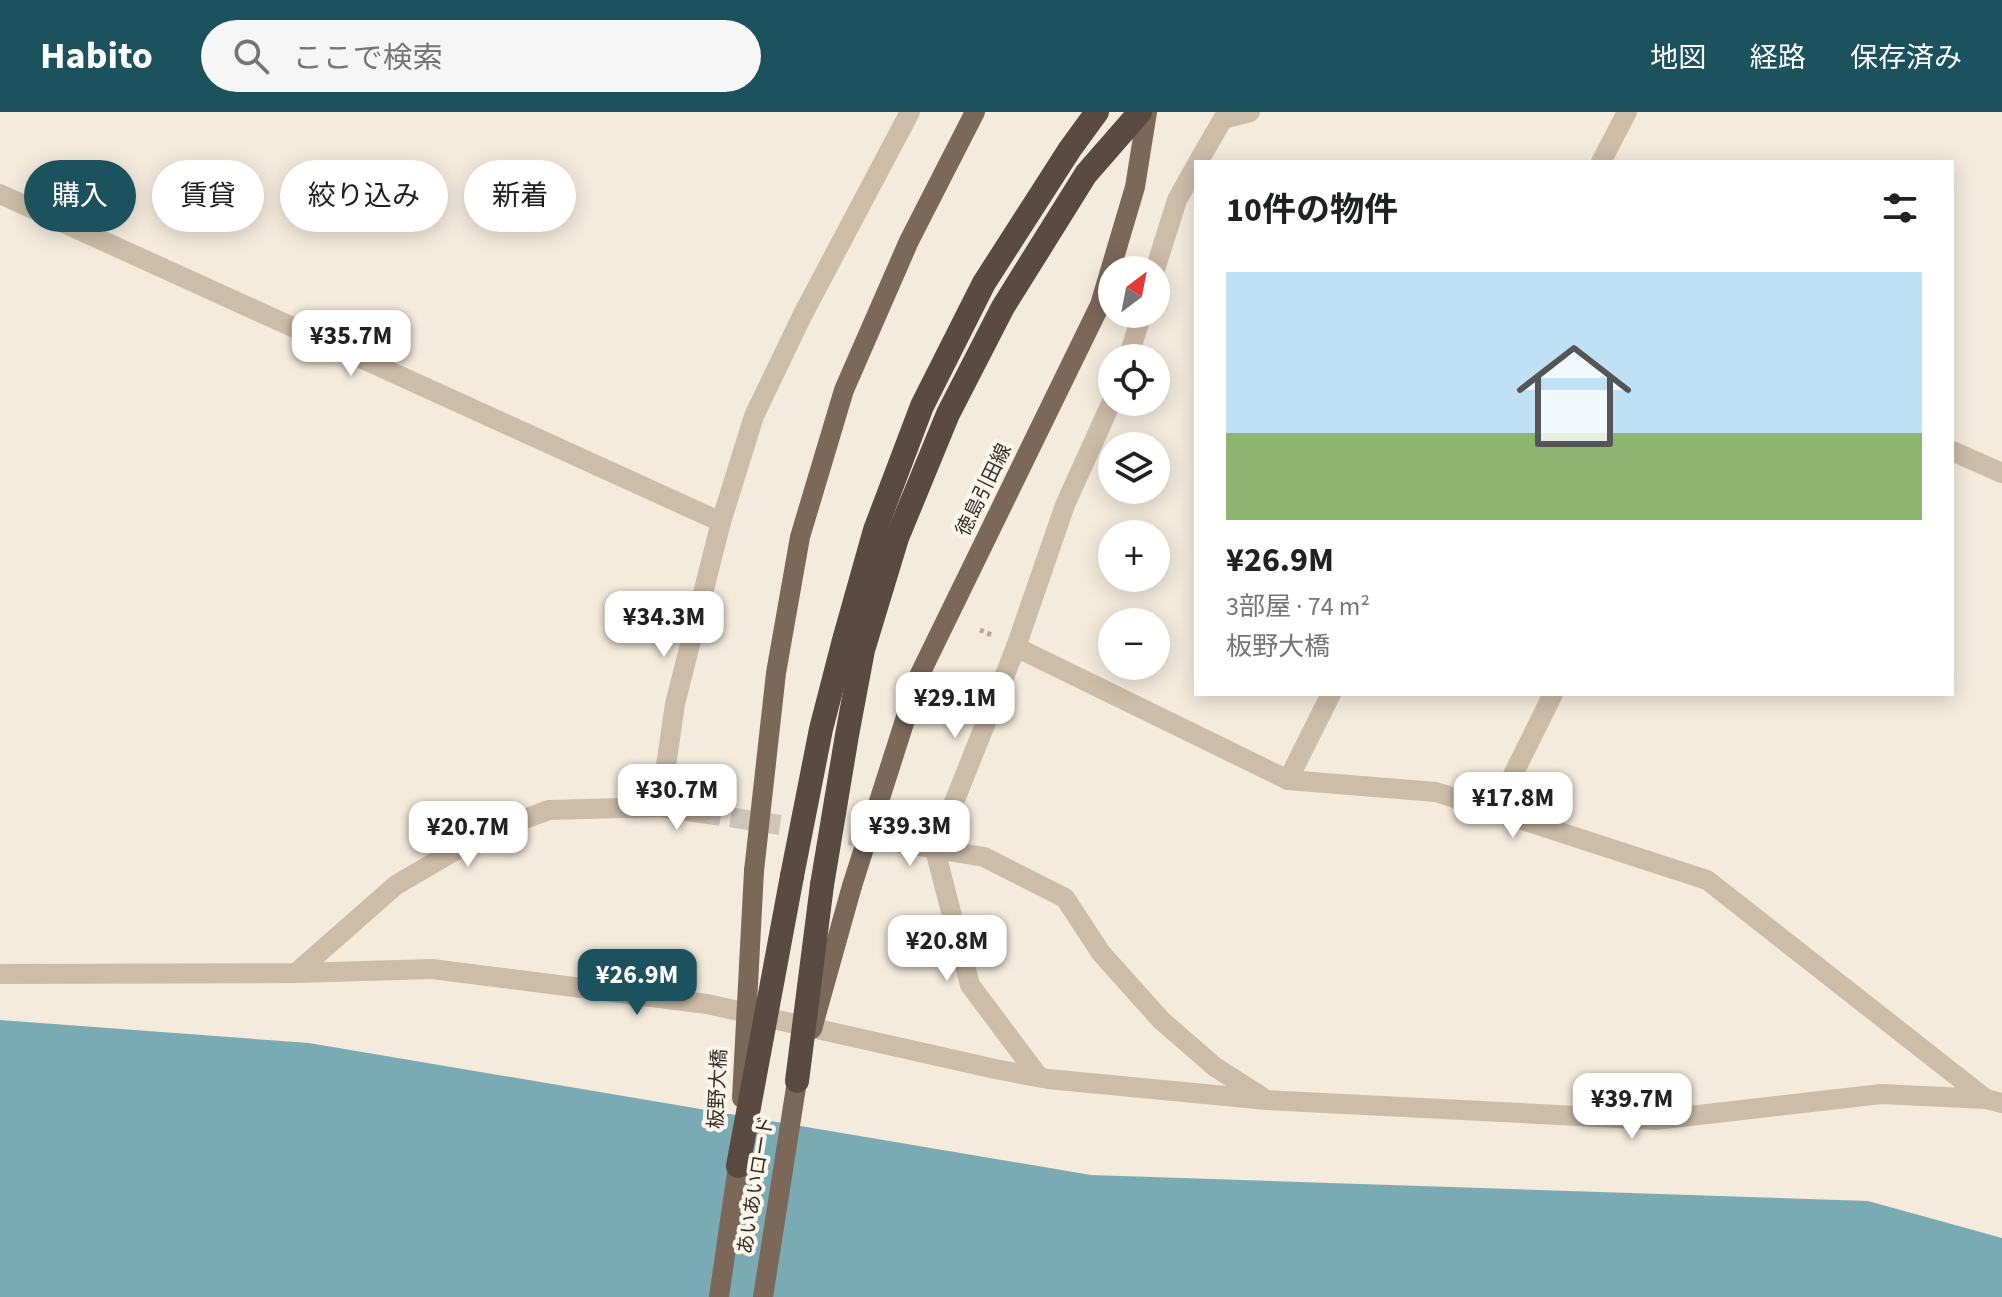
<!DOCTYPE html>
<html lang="ja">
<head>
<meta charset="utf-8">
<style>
  body { margin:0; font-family:"Source Sans 3","Noto Sans JP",sans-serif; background:#f6f6f6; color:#202124; height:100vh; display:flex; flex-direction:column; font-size:30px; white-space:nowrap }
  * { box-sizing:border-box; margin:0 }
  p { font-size:26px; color:#757577 }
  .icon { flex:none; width:44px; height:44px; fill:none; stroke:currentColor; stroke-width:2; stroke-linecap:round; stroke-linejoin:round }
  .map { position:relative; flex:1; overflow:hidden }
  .drawer { position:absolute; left:1194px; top:48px; width:760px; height:536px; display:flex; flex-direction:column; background:#fff; border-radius:0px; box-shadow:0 4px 20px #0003 }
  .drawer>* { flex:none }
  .banner { position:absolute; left:24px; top:48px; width:760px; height:72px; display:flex; gap:16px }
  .needle { width:52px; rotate:32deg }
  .fabs { position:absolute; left:1098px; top:144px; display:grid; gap:16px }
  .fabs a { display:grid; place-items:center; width:72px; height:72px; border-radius:50%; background:#fff; box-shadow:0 4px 20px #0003; font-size:40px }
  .price { position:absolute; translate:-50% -68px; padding:0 18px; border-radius:16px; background:#fff; color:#222; font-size:26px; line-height:52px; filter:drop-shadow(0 2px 4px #0008) }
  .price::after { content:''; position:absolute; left:50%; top:48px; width:24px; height:18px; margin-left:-12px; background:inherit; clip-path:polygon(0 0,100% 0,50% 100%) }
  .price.current { background:#1b525d; color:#fff }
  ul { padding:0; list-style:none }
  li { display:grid; align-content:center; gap:16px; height:424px; padding:0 32px }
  li span { display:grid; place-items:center; height:248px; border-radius:0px; color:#555 }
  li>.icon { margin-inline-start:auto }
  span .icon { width:144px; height:144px; fill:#fffc; stroke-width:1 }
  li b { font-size:34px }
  h2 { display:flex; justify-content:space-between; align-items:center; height:96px; padding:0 32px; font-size:34px }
  .chip { padding:0 28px; border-radius:36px; background:#fff; box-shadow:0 4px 20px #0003; font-size:28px; line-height:72px }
  .chip.current { background:#1b525d; color:#fff }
  header { display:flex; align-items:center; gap:48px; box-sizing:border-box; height:112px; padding:0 40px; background:#1b525d; color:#fff }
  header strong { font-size:38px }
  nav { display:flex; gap:44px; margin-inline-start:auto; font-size:28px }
  .search { width:560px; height:72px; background:#f6f6f6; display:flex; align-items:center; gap:20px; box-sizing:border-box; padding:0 28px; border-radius:44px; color:#757577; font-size:30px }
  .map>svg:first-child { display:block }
</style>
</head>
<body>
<header>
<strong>Habito</strong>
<div class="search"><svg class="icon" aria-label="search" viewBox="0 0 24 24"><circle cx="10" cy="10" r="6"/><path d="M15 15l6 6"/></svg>ここで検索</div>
<nav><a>地図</a><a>経路</a><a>保存済み</a></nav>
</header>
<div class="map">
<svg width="2002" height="1185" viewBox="0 0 2002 1185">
  <rect width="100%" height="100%" fill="#f4ebdd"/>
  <!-- water -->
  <polygon fill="#7aaab3" points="0,908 309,931 1091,1063 1868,1089 2002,1126 2002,1185 0,1185"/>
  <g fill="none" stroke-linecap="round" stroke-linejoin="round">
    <!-- street-tunnel -->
    <polyline stroke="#cfc5b9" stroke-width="20" stroke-dasharray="20 10" stroke-linecap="butt" points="701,701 895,730"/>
    <!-- path -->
    <polyline stroke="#b9a792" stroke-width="5" stroke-dasharray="4 4" stroke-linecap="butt" points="980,518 994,524"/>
    <!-- street -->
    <g stroke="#cdbca8" stroke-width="20">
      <polyline points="1198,50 1223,7 1250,0"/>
      <polyline points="1601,50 1627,0"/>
      <polyline points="0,82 721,410"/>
      <polyline points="1155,158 1177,88 1196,54"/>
      <polyline points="1128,246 1142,202"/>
      <polyline points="1952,339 2002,361"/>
      <polyline points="1016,535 1288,668 1436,680 1707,768 1986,987"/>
      <polyline points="1288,668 1331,582"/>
      <polyline points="660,695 675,592 721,410 754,304 803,202 910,0"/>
      <polyline points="1495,699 1553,582"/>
      <polyline points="895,730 984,745 1065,786 1101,841 1161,908 1215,955 1262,985"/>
      <polyline points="296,861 396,773 456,738 502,715 549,698 660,695 701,701"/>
      <polyline points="0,862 296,861 432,857 707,892 995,957 1048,967 1267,988 1655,1008 1881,982 1986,987 2002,991"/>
      <polyline points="1039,965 970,873 935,738 1016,535 1065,393 1112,289"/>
    </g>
    <!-- primary -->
    <g stroke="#7c6859" stroke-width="20">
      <polyline points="754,759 776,561 800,425 844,278 909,129 975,0"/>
      <polyline points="852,774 919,564 1100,193 1135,75 1147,0"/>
      <polyline points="719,1185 738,1054"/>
      <polyline points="763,1185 797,969"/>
    </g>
    <!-- highway -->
    <g stroke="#5a4a3f" stroke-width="24">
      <polyline points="792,764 821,617 844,528 875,418 922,294 984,171 1070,37 1097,0"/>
      <polyline points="822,773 847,623 863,538 897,426 948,302 1003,195 1086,62 1140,0"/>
    </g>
    <!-- primary-bridge -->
    <g stroke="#7c6859" stroke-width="20">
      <polyline points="812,917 852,774"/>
      <polyline points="742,986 754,759"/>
    </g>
    <!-- highway-bridge -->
    <g stroke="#5a4a3f" stroke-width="24">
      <polyline points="797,969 822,773"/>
      <polyline points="738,1054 792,764"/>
    </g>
  </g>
  <g text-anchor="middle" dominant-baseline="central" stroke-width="8" stroke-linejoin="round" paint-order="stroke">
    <!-- street labels -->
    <g font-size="20" fill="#392f28" stroke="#fbf5ea">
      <text transform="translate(984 378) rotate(-64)">徳島引田線</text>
      <text transform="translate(718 977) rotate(-87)">板野大橋</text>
      <text transform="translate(756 1073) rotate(-81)">あいあいロード</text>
    </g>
  </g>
</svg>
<div class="fabs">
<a><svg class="needle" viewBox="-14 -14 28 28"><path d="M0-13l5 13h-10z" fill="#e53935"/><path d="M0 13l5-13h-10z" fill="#757577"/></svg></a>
<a><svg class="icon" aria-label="locate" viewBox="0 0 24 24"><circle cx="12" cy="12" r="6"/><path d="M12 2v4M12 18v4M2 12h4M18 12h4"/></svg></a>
<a><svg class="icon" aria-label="layers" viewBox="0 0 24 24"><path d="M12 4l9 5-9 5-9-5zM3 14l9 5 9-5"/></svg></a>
<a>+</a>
<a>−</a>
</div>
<b class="price" style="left:351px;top:266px">¥35.7M</b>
<b class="price" style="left:664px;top:547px">¥34.3M</b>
<b class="price" style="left:955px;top:628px">¥29.1M</b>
<b class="price" style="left:677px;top:720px">¥30.7M</b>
<b class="price" style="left:1513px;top:728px">¥17.8M</b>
<b class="price" style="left:910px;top:756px">¥39.3M</b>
<b class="price" style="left:468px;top:757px">¥20.7M</b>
<b class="price" style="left:947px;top:871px">¥20.8M</b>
<b class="price current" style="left:637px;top:905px">¥26.9M</b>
<b class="price" style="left:1632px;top:1029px">¥39.7M</b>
<div class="banner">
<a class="chip current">購入</a>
<a class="chip">賃貸</a>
<a class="chip">絞り込み</a>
<a class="chip">新着</a>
</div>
<section class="drawer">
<h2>10件の物件<svg class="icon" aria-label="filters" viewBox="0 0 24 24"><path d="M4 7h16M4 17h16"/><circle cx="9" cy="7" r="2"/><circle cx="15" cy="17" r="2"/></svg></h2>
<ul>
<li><span style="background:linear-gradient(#bfe0f5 65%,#8fb573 0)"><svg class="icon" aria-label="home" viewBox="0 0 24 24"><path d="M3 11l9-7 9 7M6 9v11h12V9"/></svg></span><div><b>¥26.9M</b><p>3部屋 · 74 m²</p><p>板野大橋</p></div></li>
</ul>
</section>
</div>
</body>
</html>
